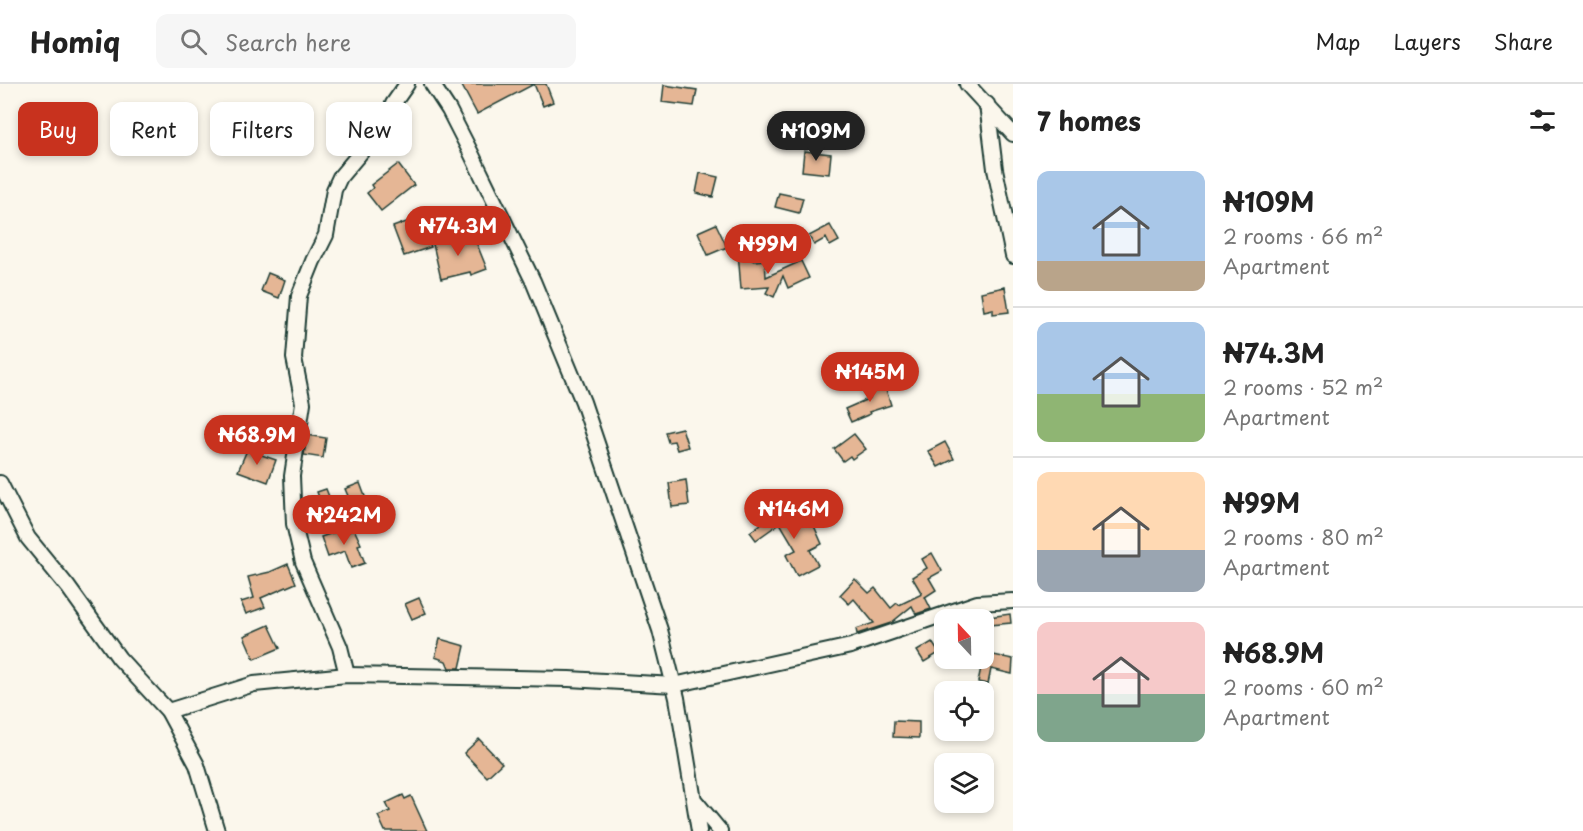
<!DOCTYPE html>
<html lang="en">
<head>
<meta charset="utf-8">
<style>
  body { margin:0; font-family:"Playpen Sans",sans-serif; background:#f6f6f6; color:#222; height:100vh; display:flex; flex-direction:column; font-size:22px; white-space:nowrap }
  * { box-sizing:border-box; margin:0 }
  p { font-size:20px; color:#767676 }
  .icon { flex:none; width:33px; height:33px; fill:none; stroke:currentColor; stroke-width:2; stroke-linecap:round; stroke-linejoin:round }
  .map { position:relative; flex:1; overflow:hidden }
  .drawer { display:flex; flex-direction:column; background:#fff; width:570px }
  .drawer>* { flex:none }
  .hud { position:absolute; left:18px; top:18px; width:570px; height:54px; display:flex; gap:12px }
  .needle { width:39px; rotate:338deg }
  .buttons { position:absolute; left:934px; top:525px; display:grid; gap:12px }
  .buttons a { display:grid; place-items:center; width:60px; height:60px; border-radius:12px; background:#fff; box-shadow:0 3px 9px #0003; font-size:30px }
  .price { position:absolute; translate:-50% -51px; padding:0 14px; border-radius:21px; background:#c8321e; color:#fff; font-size:20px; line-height:39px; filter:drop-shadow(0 2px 3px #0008) }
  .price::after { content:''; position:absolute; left:50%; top:36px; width:18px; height:14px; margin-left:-9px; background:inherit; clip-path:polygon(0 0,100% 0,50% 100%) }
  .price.active { background:#222; color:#fff }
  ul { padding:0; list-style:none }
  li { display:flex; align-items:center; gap:18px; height:150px; padding:0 24px }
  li+li { border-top:2px solid #e0e0e0 }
  li span { display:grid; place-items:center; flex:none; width:168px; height:120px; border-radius:12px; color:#555 }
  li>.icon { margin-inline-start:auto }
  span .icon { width:72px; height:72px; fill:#fffc; stroke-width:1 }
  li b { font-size:26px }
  h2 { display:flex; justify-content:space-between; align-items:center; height:72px; padding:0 24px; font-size:26px }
  .pill { padding:0 21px; border-radius:12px; background:#fff; box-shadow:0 3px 9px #0003; font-size:21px; line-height:54px }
  .pill.active { background:#c8321e; color:#fff }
  header { display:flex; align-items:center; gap:36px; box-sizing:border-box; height:84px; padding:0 30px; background:#fff; border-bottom:2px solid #e0e0e0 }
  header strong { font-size:28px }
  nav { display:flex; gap:33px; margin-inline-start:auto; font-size:21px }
  .search { width:420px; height:54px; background:#f6f6f6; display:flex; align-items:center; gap:15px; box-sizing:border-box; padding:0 21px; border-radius:12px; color:#767676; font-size:22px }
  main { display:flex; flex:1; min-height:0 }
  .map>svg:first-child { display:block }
</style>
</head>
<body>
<header>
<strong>Homiq</strong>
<div class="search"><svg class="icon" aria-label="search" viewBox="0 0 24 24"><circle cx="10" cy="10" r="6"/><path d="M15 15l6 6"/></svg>Search here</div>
<nav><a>Map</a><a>Layers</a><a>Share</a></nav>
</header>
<main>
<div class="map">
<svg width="1013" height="747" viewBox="0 0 1013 747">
  <rect width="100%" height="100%" fill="#fbf7ec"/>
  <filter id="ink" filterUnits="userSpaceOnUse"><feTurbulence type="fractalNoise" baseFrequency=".0167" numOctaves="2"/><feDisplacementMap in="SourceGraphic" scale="12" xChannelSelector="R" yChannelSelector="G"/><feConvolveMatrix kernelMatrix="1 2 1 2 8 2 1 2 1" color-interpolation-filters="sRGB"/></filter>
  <g filter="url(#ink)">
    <!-- building -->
    <g fill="#e5b695" stroke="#1f3d34" stroke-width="1.5">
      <polygon points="461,0 546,0 553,18 543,22 534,0 477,30"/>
      <polygon points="664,1 697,6 694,22 662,18"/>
      <polygon points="256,18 258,31 242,34 240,21"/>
      <polygon points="804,67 831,70 829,90 802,87"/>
      <polygon points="398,80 414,101 381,127 367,109 373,104 371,101"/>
      <polygon points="700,89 718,93 713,113 696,109"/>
      <polygon points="779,109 803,114 799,129 775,123"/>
      <polygon points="420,133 431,163 404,172 393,143"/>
      <polygon points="716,140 727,163 708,171 698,148"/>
      <polygon points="830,141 839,157 830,162 826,154 814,161 809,152"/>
      <polygon points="452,149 455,160 474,153 487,185 471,191 470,188 441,195 432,156"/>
      <polygon points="738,168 754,177 765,176 766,193 801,177 809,194 788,204 783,192 774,213 766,209 769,203 741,205"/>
      <polygon points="268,189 285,196 279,214 261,207"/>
      <polygon points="1005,203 1009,228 993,230 993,225 984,227 981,208"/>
      <polygon points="884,299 891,321 869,328 870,330 851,338 845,325 870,314 867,305"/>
      <polygon points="682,344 688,363 677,366 674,357 668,358 665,348"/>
      <polygon points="854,350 866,365 852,375 850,372 843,377 834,365"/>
      <polygon points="307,351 326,354 323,374 304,371"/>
      <polygon points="945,358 954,375 938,383 928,367"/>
      <polygon points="247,366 276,376 268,398 238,387"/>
      <polygon points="686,396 689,421 672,423 669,399"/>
      <polygon points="360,399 366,415 352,421 345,405"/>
      <polygon points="326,405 334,425 303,437 302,423 320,416 317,408"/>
      <polygon points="782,425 794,442 811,435 822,460 810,466 818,481 797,492 786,471 796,466 780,439 756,456 750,448"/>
      <polygon points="347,444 348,448 354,445 361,460 358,461 365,479 351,484 345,467 328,473 321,453"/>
      <polygon points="932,469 942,487 929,494 936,506 925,513 931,525 916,530 912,522 891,539 857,550 856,545 874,539 854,515 849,520 840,511 855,495 869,509 875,504 891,524 897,519 899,521 922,510 912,493 927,484 922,475"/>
      <polygon points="288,480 296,499 261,514 265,523 246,530 241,518 254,514 248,493 270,488"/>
      <polygon points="419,514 426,529 412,535 405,520"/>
      <polygon points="1010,530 1011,539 990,541 989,533"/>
      <polygon points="269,541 280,564 254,575 244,552"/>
      <polygon points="440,555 465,562 460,584 449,584 446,577 435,573"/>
      <polygon points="932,558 939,569 924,578 917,567"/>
      <polygon points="984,569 1013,575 1012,590 991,585 988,600 978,598"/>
      <polygon points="894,637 919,638 919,654 893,653"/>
      <polygon points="479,655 502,679 487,693 464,669"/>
      <polygon points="403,711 405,715 411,712 427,747 385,747 378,732 390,727 386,719"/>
    </g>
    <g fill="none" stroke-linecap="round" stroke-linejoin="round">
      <defs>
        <g id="street">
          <polyline points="432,0 449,26 471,69 533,197 583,318 660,546 677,614 699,747"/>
          <polyline points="967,0 1013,50"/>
          <polyline points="987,20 995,85 1013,172"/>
          <polyline points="0,399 28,454 68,503 119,574 168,627 197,681 217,747"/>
          <polyline points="347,591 340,563 303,478 294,440 292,392 303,319 294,274 299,212 313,177 326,151 334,106 340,93 388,36 393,20 407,0"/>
          <polyline points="168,627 254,600 347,591 569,595 674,601 851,562 977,519 1013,517"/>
          <polyline points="696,718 720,747"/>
        </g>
      </defs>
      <!-- street casing -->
      <use href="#street" stroke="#1f3d34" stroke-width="18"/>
      <!-- street -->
      <use href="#street" stroke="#fbf7ec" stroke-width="14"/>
    </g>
  </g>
</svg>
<div class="buttons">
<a><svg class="needle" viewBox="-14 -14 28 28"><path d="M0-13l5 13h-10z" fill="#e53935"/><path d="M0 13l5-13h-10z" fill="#767676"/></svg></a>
<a><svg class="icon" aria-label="locate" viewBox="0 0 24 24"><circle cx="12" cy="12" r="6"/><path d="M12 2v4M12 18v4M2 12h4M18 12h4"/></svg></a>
<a><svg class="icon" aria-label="layers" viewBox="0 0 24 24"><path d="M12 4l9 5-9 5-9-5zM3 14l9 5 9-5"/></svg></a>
</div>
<b class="price active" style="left:816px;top:78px">₦109M</b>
<b class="price" style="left:458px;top:173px">₦74.3M</b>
<b class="price" style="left:768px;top:191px">₦99M</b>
<b class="price" style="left:870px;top:319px">₦145M</b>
<b class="price" style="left:257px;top:382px">₦68.9M</b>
<b class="price" style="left:794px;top:456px">₦146M</b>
<b class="price" style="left:344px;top:462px">₦242M</b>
<div class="hud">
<a class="pill active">Buy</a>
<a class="pill">Rent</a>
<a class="pill">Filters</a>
<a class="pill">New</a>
</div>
</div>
<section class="drawer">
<h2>7 homes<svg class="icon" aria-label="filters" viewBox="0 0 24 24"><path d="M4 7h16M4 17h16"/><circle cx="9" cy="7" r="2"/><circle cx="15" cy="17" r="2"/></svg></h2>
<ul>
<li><span style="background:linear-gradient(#a9c7e8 75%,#b9a48a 0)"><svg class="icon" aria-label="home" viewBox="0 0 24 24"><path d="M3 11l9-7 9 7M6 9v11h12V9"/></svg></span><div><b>₦109M</b><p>2 rooms · 66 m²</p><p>Apartment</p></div></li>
<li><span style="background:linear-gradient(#a9c7e8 60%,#8fb573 0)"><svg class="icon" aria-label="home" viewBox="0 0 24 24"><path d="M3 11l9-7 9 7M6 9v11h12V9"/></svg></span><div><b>₦74.3M</b><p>2 rooms · 52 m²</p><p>Apartment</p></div></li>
<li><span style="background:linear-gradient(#ffd9b3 65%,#9aa5b1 0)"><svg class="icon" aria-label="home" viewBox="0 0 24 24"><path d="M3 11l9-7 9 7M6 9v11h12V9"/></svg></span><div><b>₦99M</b><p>2 rooms · 80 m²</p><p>Apartment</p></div></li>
<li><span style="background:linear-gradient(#f6c9c9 60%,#7fa58c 0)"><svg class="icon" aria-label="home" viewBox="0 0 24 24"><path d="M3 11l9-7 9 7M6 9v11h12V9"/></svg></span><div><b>₦68.9M</b><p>2 rooms · 60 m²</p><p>Apartment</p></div></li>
</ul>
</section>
</main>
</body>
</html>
